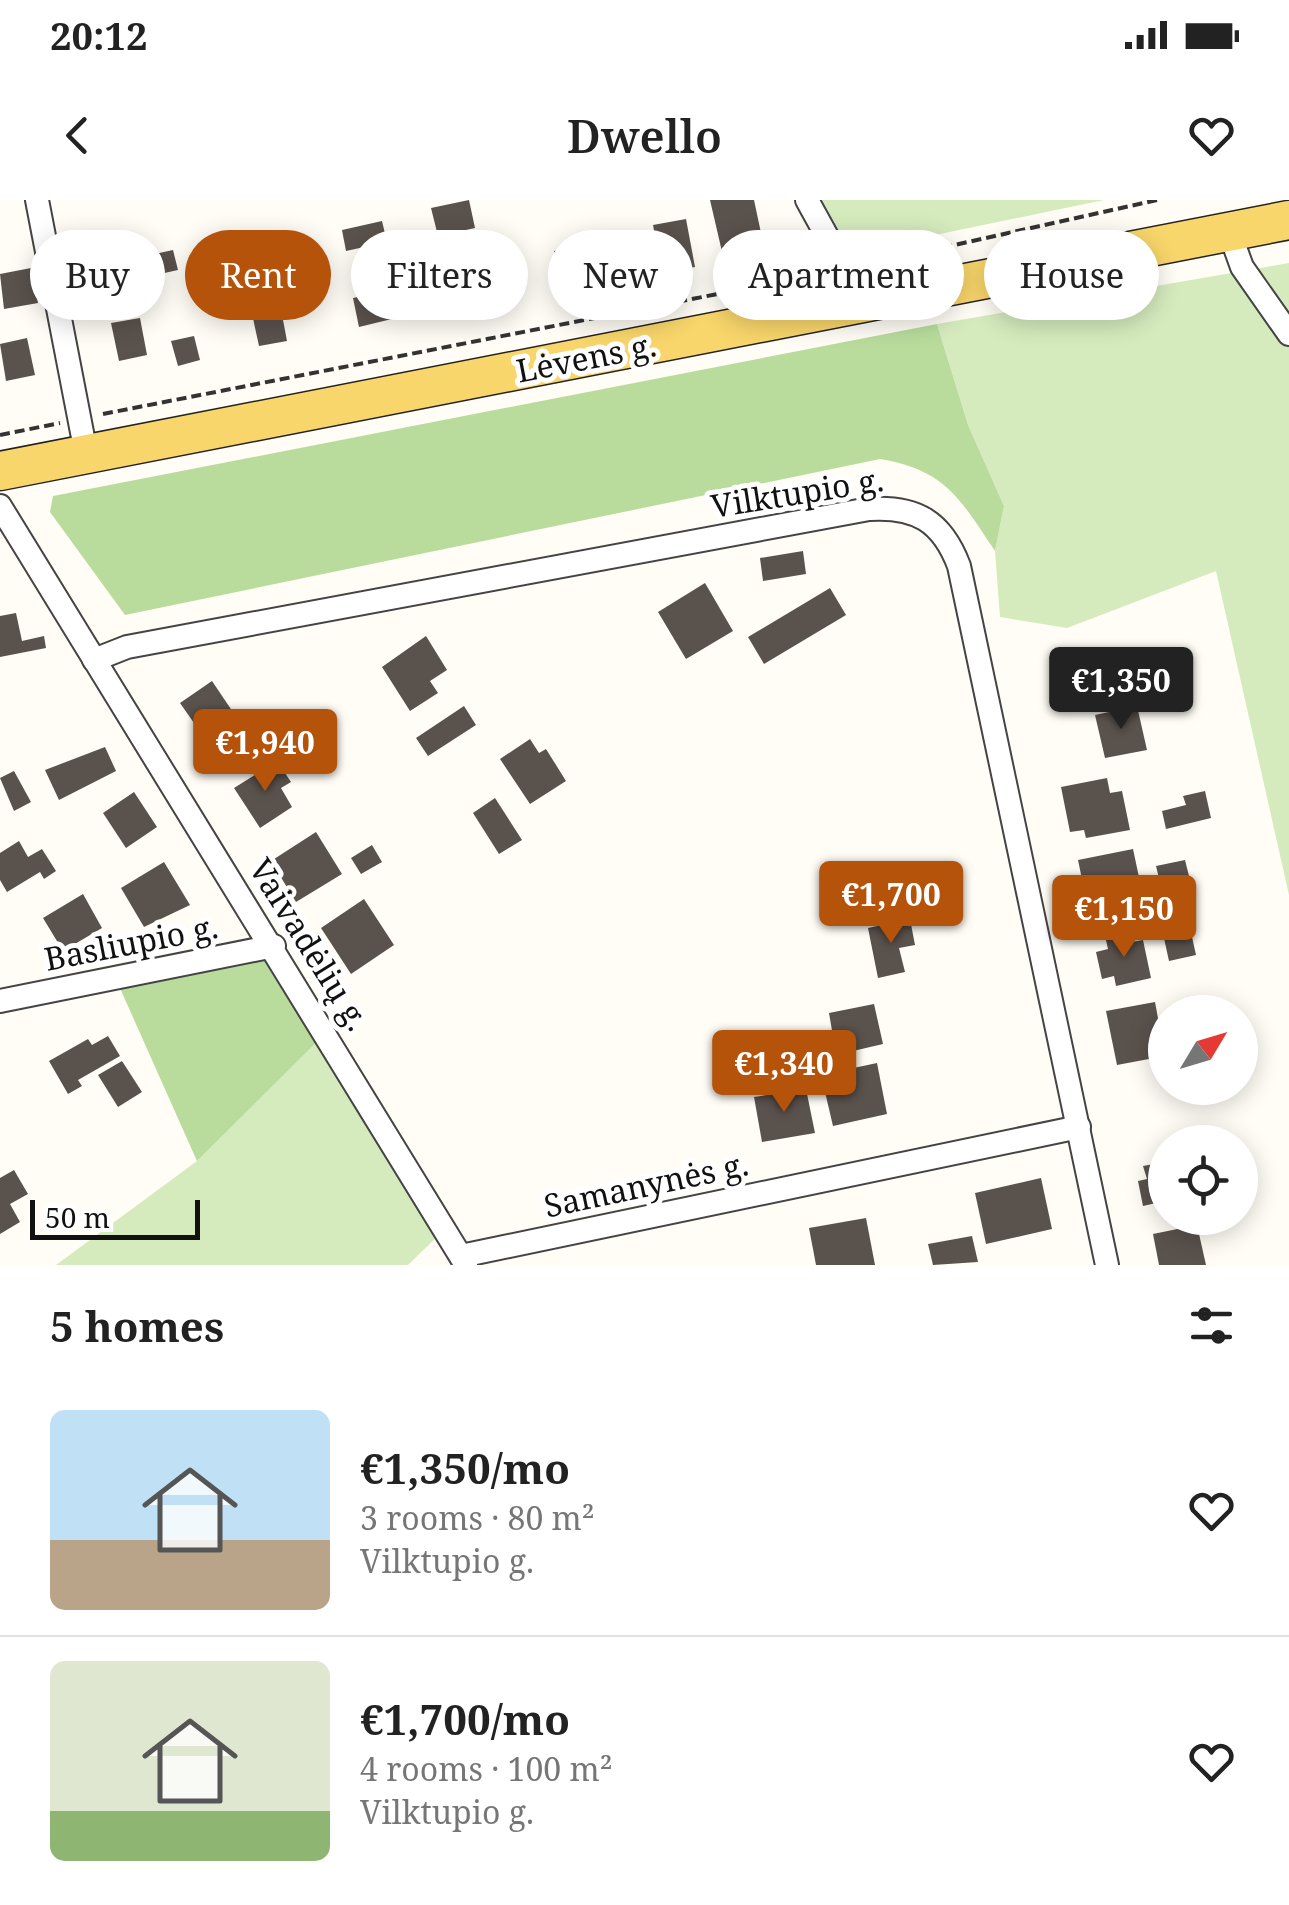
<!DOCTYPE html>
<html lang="en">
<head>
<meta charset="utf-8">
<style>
  body { margin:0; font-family:"Noto Serif",serif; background:#f2f2f2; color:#222; height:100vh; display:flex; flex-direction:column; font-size:38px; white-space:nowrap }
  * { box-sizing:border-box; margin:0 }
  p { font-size:32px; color:#767676 }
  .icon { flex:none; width:55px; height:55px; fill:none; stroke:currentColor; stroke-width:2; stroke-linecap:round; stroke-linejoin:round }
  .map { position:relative; height:1065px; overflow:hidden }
  .details { display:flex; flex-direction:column; background:#fff; flex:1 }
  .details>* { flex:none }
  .hud { position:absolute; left:30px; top:30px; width:1230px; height:90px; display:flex; gap:20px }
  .needle { width:65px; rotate:52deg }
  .buttons { position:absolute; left:1148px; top:795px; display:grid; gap:20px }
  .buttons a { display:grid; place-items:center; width:110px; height:110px; border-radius:50%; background:#fff; box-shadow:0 5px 25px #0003; font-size:50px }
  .scale { position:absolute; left:30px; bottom:25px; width:170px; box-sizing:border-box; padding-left:10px; border:5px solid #111; border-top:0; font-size:28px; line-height:35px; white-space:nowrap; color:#111; -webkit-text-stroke:8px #fff; paint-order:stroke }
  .price { position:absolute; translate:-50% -85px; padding:0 22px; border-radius:10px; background:#b45309; color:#fff; font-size:32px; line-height:65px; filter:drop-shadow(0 2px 5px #0008) }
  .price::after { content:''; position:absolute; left:50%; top:60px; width:30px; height:22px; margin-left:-15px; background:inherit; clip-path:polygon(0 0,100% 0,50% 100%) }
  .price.selected { background:#222; color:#fff }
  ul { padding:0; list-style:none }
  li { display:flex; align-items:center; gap:30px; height:250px; padding:0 50px }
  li+li { border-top:2px solid #e0e0e0 }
  li span { display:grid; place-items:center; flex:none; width:280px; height:200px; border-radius:15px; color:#555 }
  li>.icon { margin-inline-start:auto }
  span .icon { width:120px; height:120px; fill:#fffc; stroke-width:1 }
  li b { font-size:42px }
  h2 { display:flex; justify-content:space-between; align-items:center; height:120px; padding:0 50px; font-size:42px }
  .tag { padding:0 35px; border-radius:45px; background:#fff; box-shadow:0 5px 25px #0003; font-size:35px; line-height:90px }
  .tag.selected { background:#b45309; color:#fff }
  .status { display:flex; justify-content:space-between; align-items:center; height:70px; padding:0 50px; background:#fff; direction:ltr }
  .status svg { height:28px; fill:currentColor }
  header { display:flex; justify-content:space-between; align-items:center; height:130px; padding:0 50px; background:#fff; font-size:45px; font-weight:600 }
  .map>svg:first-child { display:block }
</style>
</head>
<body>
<div class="status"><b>20:12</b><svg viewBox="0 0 49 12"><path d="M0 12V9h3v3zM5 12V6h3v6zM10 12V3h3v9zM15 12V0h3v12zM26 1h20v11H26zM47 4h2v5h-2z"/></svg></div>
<header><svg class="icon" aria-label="back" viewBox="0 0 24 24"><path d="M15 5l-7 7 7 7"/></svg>Dwello<svg class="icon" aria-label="heart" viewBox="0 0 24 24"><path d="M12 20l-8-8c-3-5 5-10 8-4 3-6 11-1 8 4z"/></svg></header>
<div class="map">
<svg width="1289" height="1065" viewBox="0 0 1289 1065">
  <rect width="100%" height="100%" fill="#fffdf5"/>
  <!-- green -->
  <g fill="#d5ebbd">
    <polygon points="807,0 1104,0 863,50 832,39"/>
    <polygon points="1289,63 1289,695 1216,371 1067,428 1000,417 995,351 1004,306 968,225 937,124"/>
    <polygon points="326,833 445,1029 408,1065 56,1065 197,961"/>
  </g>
  <!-- forest -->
  <g fill="#b9dc9c">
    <path d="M937,124L968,225L1004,306L995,351C960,299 946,270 880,259L125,415L50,312L53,296Z"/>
    <polygon points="274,746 326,833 197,961 115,777"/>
  </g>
  <!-- building -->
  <g fill="#5a524d">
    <polygon points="469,0 475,28 438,36 431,8"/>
    <polygon points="710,0 754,0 764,47 723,56"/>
    <polygon points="686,19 695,67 662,73 653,25"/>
    <polygon points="382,21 387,42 346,51 342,30"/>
    <polygon points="281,40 286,60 245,69 240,48"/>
    <polygon points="583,45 590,82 562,88 554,51"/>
    <polygon points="618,49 625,88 605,92 597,52"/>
    <polygon points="173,50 178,70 137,79 132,59"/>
    <polygon points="31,68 38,103 4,109 0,74"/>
    <polygon points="483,68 489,96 452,104 446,76"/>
    <polygon points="390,90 396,118 359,127 353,98"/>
    <polygon points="280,104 287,141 259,146 251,109"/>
    <polygon points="140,118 147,155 119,161 111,123"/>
    <polygon points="194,136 200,160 178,166 171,141"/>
    <polygon points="27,138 35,175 6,181 0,144"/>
    <polygon points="803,351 806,374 763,381 760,358"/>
    <polygon points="705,383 733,431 686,459 658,412"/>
    <polygon points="830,388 846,415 764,464 748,437"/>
    <polygon points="16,413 22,441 44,436 46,448 0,457 0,416"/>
    <polygon points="426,436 447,470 430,481 438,493 410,511 382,467"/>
    <polygon points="212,481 241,524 210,546 180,503"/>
    <polygon points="464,506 476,525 428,556 416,538"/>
    <polygon points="1137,506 1147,550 1105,558 1095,515"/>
    <polygon points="530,539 539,553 546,549 566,581 530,604 500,559"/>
    <polygon points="105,547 116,571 59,600 45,570"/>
    <polygon points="277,561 291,582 281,588 292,607 260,628 234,588"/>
    <polygon points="14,571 31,602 14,611 0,578"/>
    <polygon points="1107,578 1110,593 1122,591 1130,630 1086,638 1084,630 1070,632 1061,587"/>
    <polygon points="1205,591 1211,618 1166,629 1162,611 1186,605 1183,596"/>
    <polygon points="134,592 157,627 126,648 103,613"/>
    <polygon points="495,598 522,640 499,654 473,613"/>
    <polygon points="316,632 342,674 296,702 271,661"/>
    <polygon points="19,641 28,657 42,649 56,671 44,679 40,672 7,692 0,680 0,653"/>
    <polygon points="372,645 382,662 361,674 351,658"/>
    <polygon points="1133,649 1140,682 1130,684 1134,703 1089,713 1078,660"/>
    <polygon points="1185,660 1194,696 1165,703 1156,666"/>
    <polygon points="164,662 190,705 144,727 121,688"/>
    <polygon points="83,694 102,728 63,751 43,718"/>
    <polygon points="364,699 394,745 351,774 321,728"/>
    <polygon points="1187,714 1196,755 1169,761 1160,720"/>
    <polygon points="910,719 915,745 899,748 905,772 878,778 868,728"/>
    <polygon points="1130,731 1132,742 1143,740 1151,778 1116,786 1114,776 1102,779 1096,752 1108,749 1105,736"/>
    <polygon points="1155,802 1165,856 1117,865 1106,811"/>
    <polygon points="874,804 883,844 853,851 850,840 834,842 829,813"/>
    <polygon points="108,836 120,856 78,880 82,886 68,894 49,861 88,839 92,845"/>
    <polygon points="122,861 142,892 118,907 98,875"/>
    <polygon points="877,863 887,914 833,926 821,875"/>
    <polygon points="806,889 815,933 762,942 754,897"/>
    <polygon points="1165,962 1165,1001 1143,1006 1138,981 1147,979 1143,966"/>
    <polygon points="14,970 28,994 10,1004 20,1022 0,1034 0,978"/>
    <polygon points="1041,978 1052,1029 986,1044 975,993"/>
    <polygon points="866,1018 875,1065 816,1065 809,1028"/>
    <polygon points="1197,1025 1206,1065 1159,1065 1153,1034"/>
    <polygon points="972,1036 978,1062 933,1065 928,1044"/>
  </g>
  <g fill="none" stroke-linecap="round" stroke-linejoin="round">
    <defs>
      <g id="minor">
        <polyline points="37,0 86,253"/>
        <polyline points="807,0 845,69 854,105"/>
        <polyline points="1229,31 1242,67 1289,134"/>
        <polyline points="0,306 466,1065"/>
        <path d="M94,460L127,447L869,309C916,306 942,321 959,366L1107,1065"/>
        <polyline points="0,801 274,746"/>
        <polyline points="461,1056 1079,927"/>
      </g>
      <polyline id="primary" points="0,271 1289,20"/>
    </defs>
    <!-- minor casing -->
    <use href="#minor" stroke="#444" stroke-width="26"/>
    <!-- primary casing -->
    <use href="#primary" stroke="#222" stroke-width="41"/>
    <!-- path -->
    <g stroke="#333" stroke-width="4" stroke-dasharray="10 5" stroke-linecap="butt">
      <polyline points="869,64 1157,0"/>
      <polyline points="103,214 820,74"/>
      <polyline points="0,235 60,223"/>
    </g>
    <!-- minor -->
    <use href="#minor" stroke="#fff" stroke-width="22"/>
    <!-- primary -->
    <use href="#primary" stroke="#f9d66b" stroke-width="38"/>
  </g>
  <g text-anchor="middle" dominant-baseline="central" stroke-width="10" stroke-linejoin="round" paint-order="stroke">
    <!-- street labels -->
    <g font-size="32" fill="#111" stroke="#fff">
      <text transform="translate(586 157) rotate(-11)">Lėvens g.</text>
      <text transform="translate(797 292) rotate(-9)">Vilktupio g.</text>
      <text transform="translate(131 742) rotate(-11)">Basliupio g.</text>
      <text transform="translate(310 744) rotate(58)">Vaivadėlių g.</text>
      <text transform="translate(646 984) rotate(-12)">Samanynės g.</text>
    </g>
  </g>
</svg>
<div class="buttons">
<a><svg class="needle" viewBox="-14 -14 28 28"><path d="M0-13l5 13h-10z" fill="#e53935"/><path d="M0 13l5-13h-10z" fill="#767676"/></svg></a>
<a><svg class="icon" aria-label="locate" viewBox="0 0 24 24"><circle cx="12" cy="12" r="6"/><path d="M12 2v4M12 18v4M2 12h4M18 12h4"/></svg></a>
</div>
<div class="scale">50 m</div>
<b class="price selected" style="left:1121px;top:532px">€1,350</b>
<b class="price" style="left:265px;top:594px">€1,940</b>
<b class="price" style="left:891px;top:746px">€1,700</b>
<b class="price" style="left:1124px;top:760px">€1,150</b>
<b class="price" style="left:784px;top:915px">€1,340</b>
<div class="hud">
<a class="tag">Buy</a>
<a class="tag selected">Rent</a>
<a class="tag">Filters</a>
<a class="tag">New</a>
<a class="tag">Apartment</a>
<a class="tag">House</a>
</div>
</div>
<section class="details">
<h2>5 homes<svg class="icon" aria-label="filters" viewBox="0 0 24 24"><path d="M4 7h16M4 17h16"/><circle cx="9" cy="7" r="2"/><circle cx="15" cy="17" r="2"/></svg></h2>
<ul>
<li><span style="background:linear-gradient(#bfe0f5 65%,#b9a48a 0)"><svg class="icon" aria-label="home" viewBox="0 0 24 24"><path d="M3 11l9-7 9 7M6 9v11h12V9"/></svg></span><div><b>€1,350/mo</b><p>3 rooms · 80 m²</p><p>Vilktupio g.</p></div><svg class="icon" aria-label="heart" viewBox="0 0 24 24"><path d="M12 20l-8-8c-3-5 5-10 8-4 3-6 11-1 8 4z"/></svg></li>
<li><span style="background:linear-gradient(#dfe7d0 75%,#8fb573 0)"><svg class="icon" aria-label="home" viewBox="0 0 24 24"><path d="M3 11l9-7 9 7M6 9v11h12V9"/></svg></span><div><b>€1,700/mo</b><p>4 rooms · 100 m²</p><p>Vilktupio g.</p></div><svg class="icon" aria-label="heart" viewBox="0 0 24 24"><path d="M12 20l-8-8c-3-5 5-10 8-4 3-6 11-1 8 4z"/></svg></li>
</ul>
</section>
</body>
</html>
